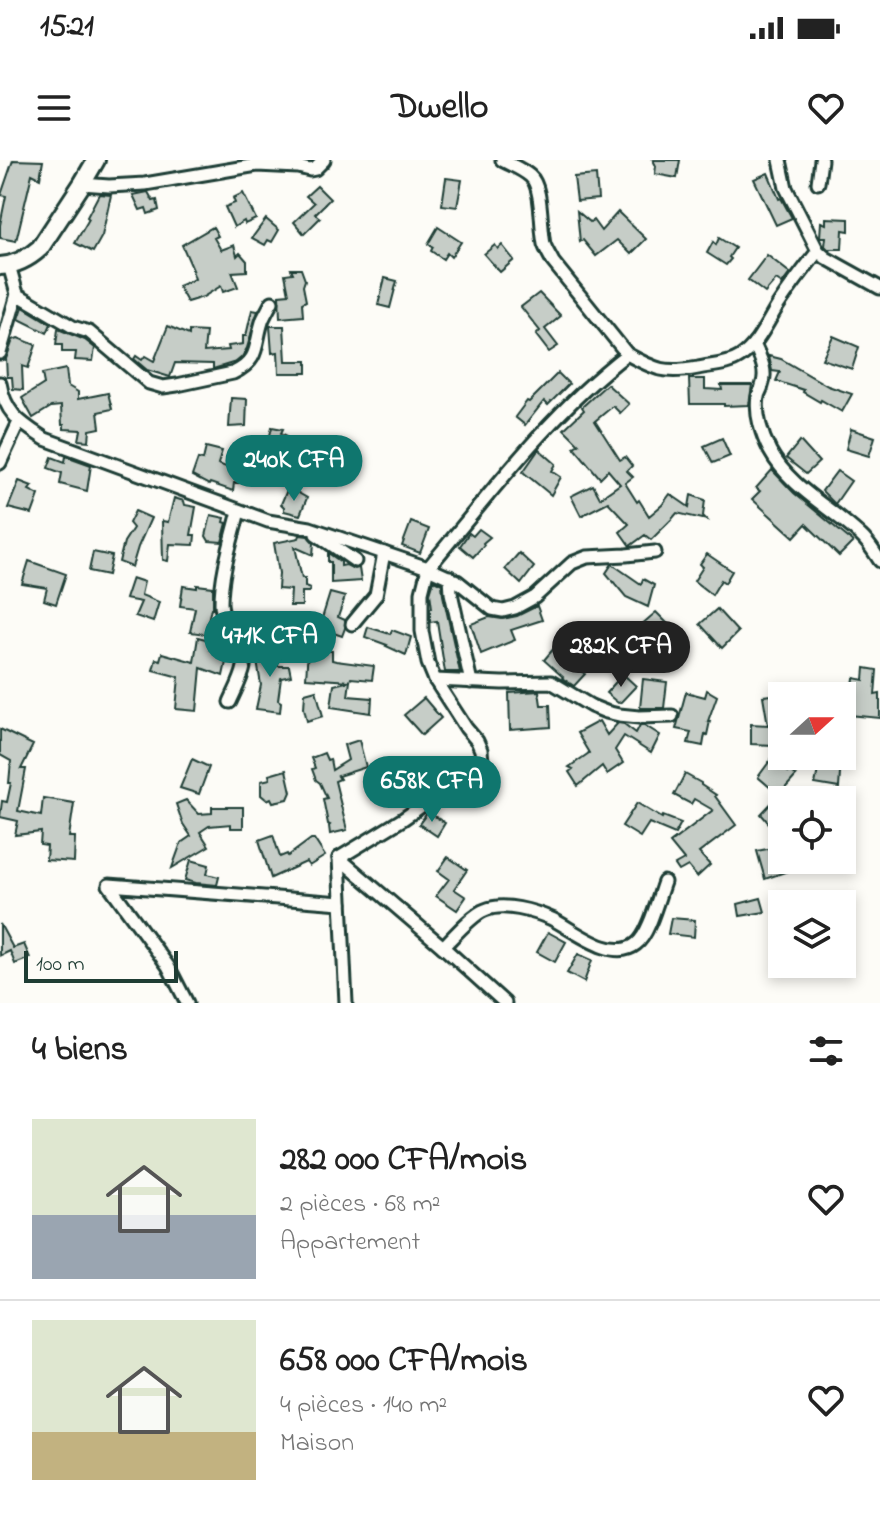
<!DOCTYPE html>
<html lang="fr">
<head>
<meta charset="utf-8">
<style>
  body { margin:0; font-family:"Indie Flower",sans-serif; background:#f2f2f2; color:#222; height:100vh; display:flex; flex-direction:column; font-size:30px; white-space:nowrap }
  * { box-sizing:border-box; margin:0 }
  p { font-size:26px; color:#767676 }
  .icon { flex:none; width:44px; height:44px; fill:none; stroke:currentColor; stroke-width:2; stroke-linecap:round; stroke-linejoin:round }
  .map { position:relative; height:843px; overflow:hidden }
  .sheet { display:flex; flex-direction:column; background:#fff; flex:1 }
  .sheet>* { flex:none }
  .needle { width:52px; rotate:69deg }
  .controls { position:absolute; left:768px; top:522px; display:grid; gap:16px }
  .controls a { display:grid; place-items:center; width:88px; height:88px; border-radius:0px; background:#fff; box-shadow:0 4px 12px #0003; font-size:40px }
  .scale { position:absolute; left:24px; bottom:20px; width:154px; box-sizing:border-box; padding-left:8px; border:4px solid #1f3d34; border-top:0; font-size:22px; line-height:28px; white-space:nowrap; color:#1f3d34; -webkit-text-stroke:6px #fdfcf7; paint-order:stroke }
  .price { position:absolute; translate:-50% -68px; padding:0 18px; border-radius:28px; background:#0f766e; color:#fff; font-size:26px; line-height:52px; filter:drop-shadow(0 2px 4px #0008) }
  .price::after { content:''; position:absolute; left:50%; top:48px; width:24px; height:18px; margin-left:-12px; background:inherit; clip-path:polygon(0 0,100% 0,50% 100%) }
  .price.current { background:#222; color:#fff }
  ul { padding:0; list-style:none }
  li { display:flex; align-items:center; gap:24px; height:200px; padding:0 32px }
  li+li { border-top:2px solid #e0e0e0 }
  li span { display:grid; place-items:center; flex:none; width:224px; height:160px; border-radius:0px; color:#555 }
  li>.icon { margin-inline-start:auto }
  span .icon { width:96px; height:96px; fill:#fffc; stroke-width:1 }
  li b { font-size:34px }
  h2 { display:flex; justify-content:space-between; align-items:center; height:96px; padding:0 32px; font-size:34px }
  .status { display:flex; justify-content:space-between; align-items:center; height:56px; padding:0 40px; background:#fff; direction:ltr }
  .status svg { height:22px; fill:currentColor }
  header { display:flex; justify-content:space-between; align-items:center; height:104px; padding:0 32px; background:#fff; font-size:36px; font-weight:700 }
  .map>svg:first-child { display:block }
</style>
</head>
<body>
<div class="status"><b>15:21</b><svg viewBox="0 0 49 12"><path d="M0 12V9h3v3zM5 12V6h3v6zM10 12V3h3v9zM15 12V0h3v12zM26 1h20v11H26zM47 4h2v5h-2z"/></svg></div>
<header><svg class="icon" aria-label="menu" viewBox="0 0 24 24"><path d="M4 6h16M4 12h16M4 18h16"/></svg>Dwello<svg class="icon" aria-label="heart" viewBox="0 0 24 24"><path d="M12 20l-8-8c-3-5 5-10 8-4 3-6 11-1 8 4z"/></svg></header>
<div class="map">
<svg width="880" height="843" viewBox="0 0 880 843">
  <rect width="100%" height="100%" fill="#fdfcf7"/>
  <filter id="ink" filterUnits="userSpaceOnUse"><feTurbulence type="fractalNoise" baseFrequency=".0125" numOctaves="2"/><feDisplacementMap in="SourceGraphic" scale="16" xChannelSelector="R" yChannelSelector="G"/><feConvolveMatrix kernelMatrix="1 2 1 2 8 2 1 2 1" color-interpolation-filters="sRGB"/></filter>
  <g filter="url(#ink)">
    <!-- building -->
    <g fill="#c6cdc7" stroke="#1f3d34" stroke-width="2">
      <polygon points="13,0 43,1 40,18 32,14 16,81 0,78 0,65 6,36 1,35"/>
      <polygon points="653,0 680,0 677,18 655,14 656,6"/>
      <polygon points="768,13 779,39 781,38 792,58 776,65 754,19"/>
      <polygon points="596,15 598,39 577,41 574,17"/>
      <polygon points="446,18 462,20 457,47 442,45"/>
      <polygon points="317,26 330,39 315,54 320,58 304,74 294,62 314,43 306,36"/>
      <polygon points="148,32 153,41 157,40 159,50 148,54 146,48 140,50 133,35"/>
      <polygon points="243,33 256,59 245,64 244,61 234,67 225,47 235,43 233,38"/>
      <polygon points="99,34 111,35 102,76 93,92 75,83 89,59 87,57"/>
      <polygon points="577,51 590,62 593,60 601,71 618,52 646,79 631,94 617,80 596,96 583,80 580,82"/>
      <polygon points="826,58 849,59 849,71 843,70 842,89 828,89 825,86 826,77 820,77 821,62 826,64"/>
      <polygon points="266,59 279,70 272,82 268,80 265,85 252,78"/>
      <polygon points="213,67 218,76 214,78 221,90 234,85 237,96 240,93 247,101 247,111 232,112 238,127 223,132 221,126 203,137 187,142 178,126 195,119 192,110 193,110 182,85"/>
      <polygon points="438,67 461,82 451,97 447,93 443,99 431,91 433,87 428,84"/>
      <polygon points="719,78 735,88 729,97 731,99 726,105 707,93 713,82 716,85"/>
      <polygon points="495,85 498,89 502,85 514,100 500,112 484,94"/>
      <polygon points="767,95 790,113 782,124 776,120 765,133 748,120"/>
      <polygon points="291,109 301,109 305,120 303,126 306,141 302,143 303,156 280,158 279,135 289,134 285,114 293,113"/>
      <polygon points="385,118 397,121 390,148 378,145"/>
      <polygon points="539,133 561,156 545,169 558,186 549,192 536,175 540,171 521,147"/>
      <polygon points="23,147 51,164 47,173 19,159"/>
      <polygon points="252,150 258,151 247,188 242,197 236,202 213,209 213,204 175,203 170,217 147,210 134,199 136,196 142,200 145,196 154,201 168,166 189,175 189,171 206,172 204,192 229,190 228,186 243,184 243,176 246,176"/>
      <polygon points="270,166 284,166 286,201 307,201 307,213 279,213 278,192 272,193"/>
      <polygon points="58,169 85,180 95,188 93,201 75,200 76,192 62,192 62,185 56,185"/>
      <polygon points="833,176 859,187 852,209 822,199"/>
      <polygon points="18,178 36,185 28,208 22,206 23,230 13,229 12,217 7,217 6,199 13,180"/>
      <polygon points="769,196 781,199 828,226 852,234 842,252 821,240 820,242 803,232 804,230 776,221 780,212 772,211"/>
      <polygon points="66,209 68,226 78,232 78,239 108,233 112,249 98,252 100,268 90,270 89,281 79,280 81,270 64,269 64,265 62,265 61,246 51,247 33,258 22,238 44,224 42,214"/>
      <polygon points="558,213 569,224 548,245 544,241 525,265 515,257 527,241 529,242"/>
      <polygon points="689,219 705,219 705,229 722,230 721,225 752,225 749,245 724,246 724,244 690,244"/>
      <polygon points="607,224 629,244 620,253 613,246 595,261 620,300 625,297 632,306 627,311 633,317 625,323 637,342 639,340 649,356 662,345 670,334 689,347 691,335 705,340 703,356 707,360 677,353 672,359 651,380 645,375 630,386 620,372 629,364 608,342 581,356 571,336 593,325 600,338 620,324 608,310 600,318 574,287 579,284 564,269 584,250 582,247"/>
      <polygon points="231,238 247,239 246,266 229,267"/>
      <polygon points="272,267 283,269 281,273 287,276 281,293 267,288"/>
      <polygon points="851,269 875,277 869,296 846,289"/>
      <polygon points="722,278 730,296 713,303 704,286"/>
      <polygon points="800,281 819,302 806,314 786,298"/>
      <polygon points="206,287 222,291 218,304 242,313 239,323 234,323 233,331 210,323 209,325 192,316 198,299 203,300"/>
      <polygon points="539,289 556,304 552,311 561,317 551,335 523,312"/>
      <polygon points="66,296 91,305 87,331 60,324 62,313 48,308 52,297 65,302"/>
      <polygon points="772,310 794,333 853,382 839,396 806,364 794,377 752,339 760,331 756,328"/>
      <polygon points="837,311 851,321 835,344 822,331"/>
      <polygon points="19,321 32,326 29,330 39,335 32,354 8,348"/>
      <polygon points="287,330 292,336 295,331 307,338 300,355 284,351 284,347 281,344"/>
      <polygon points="174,338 184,341 185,345 196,347 191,375 195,375 194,385 170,384 168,401 163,400 162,361 168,362"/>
      <polygon points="135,351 151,358 138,387 132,407 119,402 124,382 133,368 129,363"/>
      <polygon points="211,355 225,358 224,362 227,363 222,382 209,381 206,376"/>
      <polygon points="411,362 429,369 420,393 402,386"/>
      <polygon points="479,369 490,377 483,383 484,385 473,397 460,386 469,373 473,376"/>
      <polygon points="300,375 308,376 314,383 313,395 295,387 302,418 305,418 305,426 310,428 309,432 302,432 302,446 290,446 291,430 278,429 279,413 274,383 299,378"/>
      <polygon points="93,392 112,396 108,415 89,411"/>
      <polygon points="328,393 341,402 341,406 346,405 354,409 359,408 361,421 331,423 331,402 328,402"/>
      <polygon points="519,393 534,407 521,424 505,409"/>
      <polygon points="707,394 732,411 725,423 721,420 712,435 694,421 703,407 700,404"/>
      <polygon points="29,401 66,414 56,444 44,440 47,428 22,424"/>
      <polygon points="612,404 641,424 643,419 654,425 648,447 626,437 606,413"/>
      <polygon points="132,418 144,422 141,435 159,442 153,462 135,456 141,442 125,439"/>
      <polygon points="434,420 442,424 443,435 460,512 445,512 437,461 430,462 430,448 432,448 430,433"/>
      <polygon points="197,425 213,427 213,448 211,448 205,474 190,472 195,448 180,446 183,426 197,428"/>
      <polygon points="330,433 345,437 338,457 345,460 345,468 342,476 319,468"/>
      <polygon points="537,446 542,460 511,470 515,480 481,494 471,464 489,457 502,459 517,456"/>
      <polygon points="717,449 738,472 722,488 700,464"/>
      <polygon points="656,452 678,474 663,491 641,465"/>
      <polygon points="368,467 390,474 392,470 411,477 406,495 386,486 387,485 365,477"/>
      <polygon points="578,476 591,491 576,506 585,514 574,526 562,518 563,517 544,500 555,487 561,493"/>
      <polygon points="198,477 213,481 210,490 228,493 223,516 201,508 197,551 176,549 179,517 153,510 156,499 160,500 162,493 194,502"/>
      <polygon points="263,488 269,489 277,488 278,506 289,506 291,516 281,518 278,540 281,542 280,552 256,549 261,525 255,489"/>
      <polygon points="308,490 332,491 332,500 336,501 374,506 372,520 351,518 350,521 306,518"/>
      <polygon points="865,508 877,510 875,535 880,534 880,558 849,555 854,518 864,520"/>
      <polygon points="623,514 636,526 621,542 618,543 606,533"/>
      <polygon points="643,519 667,522 664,548 640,548"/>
      <polygon points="350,521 348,536 372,538 371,553 331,547 334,525"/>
      <polygon points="316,530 323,556 307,561 304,548 305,533"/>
      <polygon points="707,530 717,536 708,561 710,561 707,575 705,574 703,586 688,583 691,572 676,569 686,532 705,537"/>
      <polygon points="539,531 541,545 550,545 551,567 510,570 509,533"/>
      <polygon points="782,534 782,590 773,589 773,585 751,584 751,564 768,565 763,536"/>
      <polygon points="424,538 441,558 422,575 404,555"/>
      <polygon points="599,561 607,575 618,563 624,564 636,573 640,565 644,565 660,575 651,593 624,576 615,590 623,603 607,614 602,606 578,626 569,612 573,609 569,607 589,593 577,573"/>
      <polygon points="0,569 33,585 21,609 26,609 18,651 41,656 43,638 74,643 69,677 75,677 74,702 46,700 47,686 40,685 41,672 15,675 18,661 0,657 2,641 7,642 11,623 9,623 11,601 0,595"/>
      <polygon points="359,580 366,607 338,616 340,619 335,621 347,670 330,674 329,666 330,665 328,664 323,639 327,638 320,623 316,620 312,609 315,608 311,598 324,593 327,600 330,599 332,610 348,600 344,585"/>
      <polygon points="821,596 841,599 839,628 815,624"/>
      <polygon points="772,598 788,612 789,610 796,616 779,635 758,617"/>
      <polygon points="192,599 209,607 199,634 180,628"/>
      <polygon points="286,610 291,632 288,639 273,642 271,638 267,640 261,635 261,621 270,619 269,615"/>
      <polygon points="685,614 701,623 701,625 716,635 715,636 736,665 699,693 710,705 697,717 688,706 679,711 675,705 684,700 670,683 713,650 694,639 691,644 674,635"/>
      <polygon points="777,637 782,643 782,662 774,669 761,654"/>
      <polygon points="186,640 199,654 212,653 212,647 243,647 243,668 231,668 231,664 209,666 200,672 209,686 172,708 181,683 191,676 183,664 176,644"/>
      <polygon points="637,643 662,658 663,656 681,663 675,674 649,663 640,677 622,666"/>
      <polygon points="428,652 445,663 437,676 419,664"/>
      <polygon points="273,675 280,697 287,694 288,696 311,679 314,679 325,696 309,706 306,702 271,718 259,680"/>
      <polygon points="782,686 782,700 787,700 791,710 765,719 757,691"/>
      <polygon points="448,697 467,710 454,729 466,737 457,750 436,736 449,719 438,711"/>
      <polygon points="191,700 209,705 207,714 219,717 217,725 196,723 185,720"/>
      <polygon points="761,738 765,752 740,756 738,744"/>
      <polygon points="671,758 695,760 694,777 668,774"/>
      <polygon points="0,764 13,788 24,784 30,798 15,804 10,791 0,796"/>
      <polygon points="548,772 566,782 555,802 537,792"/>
      <polygon points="578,794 592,800 584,822 567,813"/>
    </g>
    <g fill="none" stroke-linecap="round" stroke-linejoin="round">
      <defs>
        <g id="street">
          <polyline points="780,0 786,28 818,91 826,98 880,128"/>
          <polyline points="818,23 821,0"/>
          <polyline points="82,24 109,26 145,24 257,5 298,7 310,10 315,9 324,0"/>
          <path d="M17,134L73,167L89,172L149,223L163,227L177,225L233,213C261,200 254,184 263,159C266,153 269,147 272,142"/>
          <path d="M754,184C760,197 768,211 762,226C761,231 759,231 758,237C755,254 762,276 770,291C790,328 832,348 861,376C869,383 874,392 880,401"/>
          <polyline points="0,193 17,134 9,105"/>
          <path d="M627,194C656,210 665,214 698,208C712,205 728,205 740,197C757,186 767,163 777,147C790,127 804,109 818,91"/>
          <path d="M0,223C5,254 21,263 45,279L268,361L310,368L428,408L457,421L492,449L503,451L515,448L535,437L572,403L587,397L626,395L655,392"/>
          <polyline points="0,303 19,262"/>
          <polyline points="316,374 355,401"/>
          <polyline points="450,417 451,433 471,522"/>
          <polyline points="352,464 376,435 384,393"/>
          <polyline points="435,520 502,523 551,522 591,546 606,552 619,555 639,557 672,556"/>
          <path d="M230,542C235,531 242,518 244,507C248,483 221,466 221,443C221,412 232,380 239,351"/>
          <path d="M339,698L403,659L437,635L470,617L482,601L481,590L477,581L466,568L435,520L428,503L422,471V432L428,408C490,334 550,253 627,194L553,102C550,96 546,90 544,84C540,66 543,27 530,16C522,9 511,5 502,0"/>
          <polyline points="339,698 443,787 505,843"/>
          <polyline points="339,698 346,843"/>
          <path d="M443,787C453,777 473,754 485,750C504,742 534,751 552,759C573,769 612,803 636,784C649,775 658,738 664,722"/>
          <polyline points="187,843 168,806 109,725 341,743"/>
        </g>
        <path id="secondary" d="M0,106C15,105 29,98 40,88L82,24L96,0"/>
      </defs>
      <!-- street casing -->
      <use href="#street" stroke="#1f3d34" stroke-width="17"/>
      <!-- secondary casing -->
      <use href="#secondary" stroke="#1f3d34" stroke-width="22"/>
      <!-- street -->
      <use href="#street" stroke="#fdfcf7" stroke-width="11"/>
      <!-- secondary -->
      <use href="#secondary" stroke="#fdfcf7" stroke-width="16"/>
    </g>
  </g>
</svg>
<div class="controls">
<a><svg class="needle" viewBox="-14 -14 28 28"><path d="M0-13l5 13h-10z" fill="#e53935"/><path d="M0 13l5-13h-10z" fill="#767676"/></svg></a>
<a><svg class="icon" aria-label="locate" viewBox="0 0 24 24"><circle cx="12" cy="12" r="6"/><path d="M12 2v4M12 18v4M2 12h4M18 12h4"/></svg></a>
<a><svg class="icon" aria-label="layers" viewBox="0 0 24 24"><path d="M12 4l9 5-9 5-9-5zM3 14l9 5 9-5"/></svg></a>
</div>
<div class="scale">100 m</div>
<b class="price" style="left:294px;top:343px">240K CFA</b>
<b class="price" style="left:270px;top:519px">471K CFA</b>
<b class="price current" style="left:621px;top:529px">282K CFA</b>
<b class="price" style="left:432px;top:664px">658K CFA</b>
</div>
<section class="sheet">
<h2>4 biens<svg class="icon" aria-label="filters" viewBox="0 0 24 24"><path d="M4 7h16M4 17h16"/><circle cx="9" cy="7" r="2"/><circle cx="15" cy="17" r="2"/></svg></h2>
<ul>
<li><span style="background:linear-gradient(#dfe7d0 60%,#9aa5b1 0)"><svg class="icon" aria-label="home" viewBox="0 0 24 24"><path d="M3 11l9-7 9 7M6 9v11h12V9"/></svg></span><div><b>282 000 CFA/mois</b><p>2 pièces · 68 m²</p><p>Appartement</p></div><svg class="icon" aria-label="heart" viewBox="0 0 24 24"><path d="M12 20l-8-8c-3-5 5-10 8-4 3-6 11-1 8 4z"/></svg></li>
<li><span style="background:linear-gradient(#dfe7d0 70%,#c2b280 0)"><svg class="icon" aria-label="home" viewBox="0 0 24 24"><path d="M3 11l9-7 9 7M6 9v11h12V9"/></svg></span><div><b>658 000 CFA/mois</b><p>4 pièces · 140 m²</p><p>Maison</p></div><svg class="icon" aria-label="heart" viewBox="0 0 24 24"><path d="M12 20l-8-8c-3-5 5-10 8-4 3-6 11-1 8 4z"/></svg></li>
</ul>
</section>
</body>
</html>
